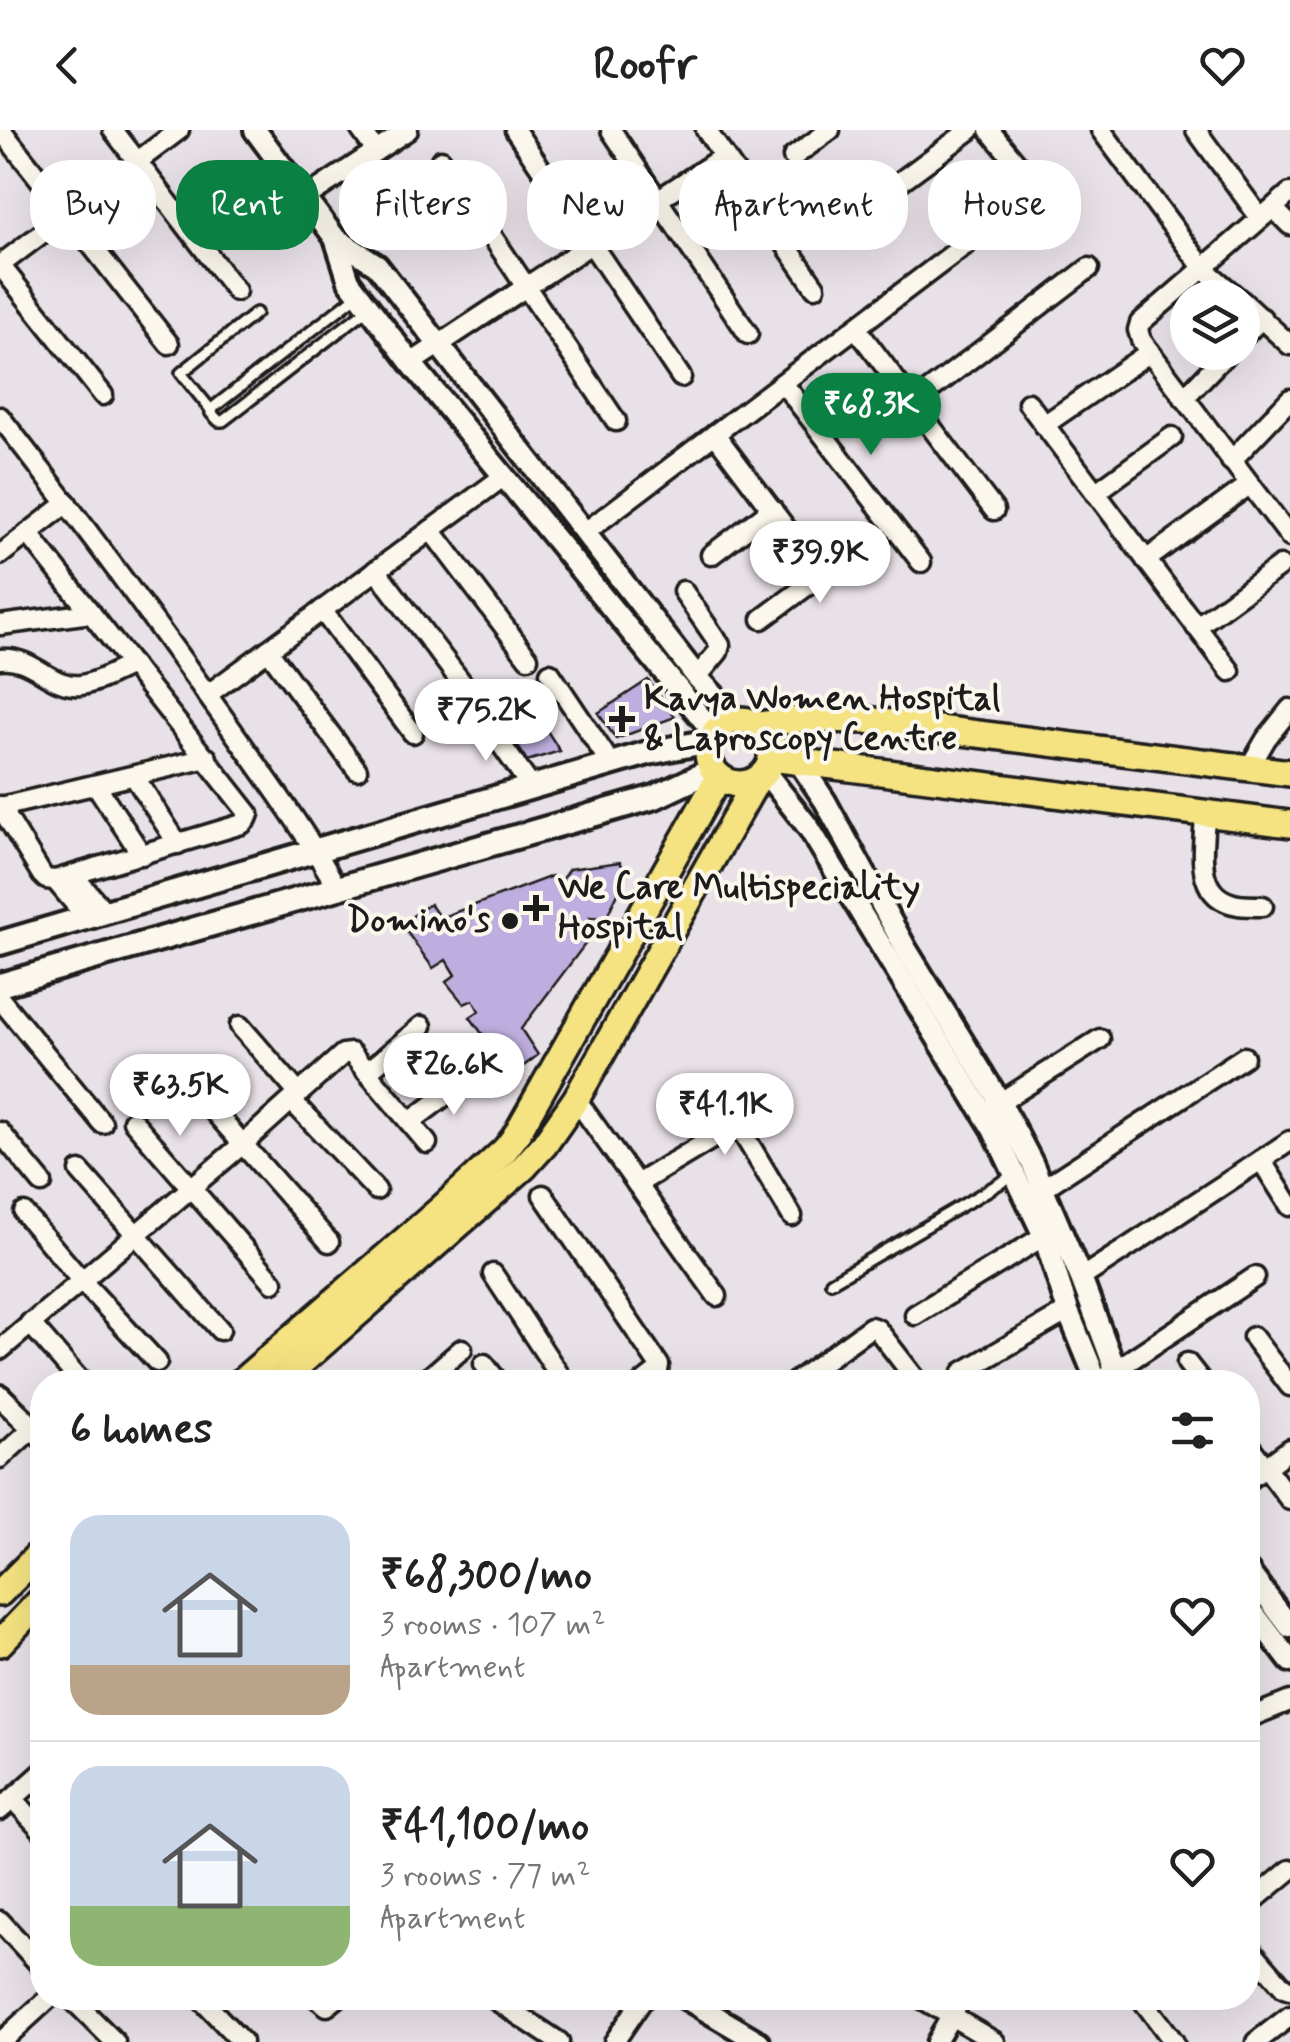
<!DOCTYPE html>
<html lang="en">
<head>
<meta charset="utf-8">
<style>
  body { margin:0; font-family:Mynerve,sans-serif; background:#f2f2f2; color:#222; height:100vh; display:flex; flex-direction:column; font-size:38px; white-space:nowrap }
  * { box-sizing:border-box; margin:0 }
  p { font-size:32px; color:#767676 }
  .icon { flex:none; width:55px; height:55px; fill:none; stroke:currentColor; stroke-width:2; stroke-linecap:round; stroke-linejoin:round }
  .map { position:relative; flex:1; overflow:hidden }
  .panel { position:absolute; left:30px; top:1240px; width:1230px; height:640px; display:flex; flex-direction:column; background:#fff; border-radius:40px; box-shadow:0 10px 40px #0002 }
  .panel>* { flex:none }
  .banner { position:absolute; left:30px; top:30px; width:1230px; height:90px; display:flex; gap:20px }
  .fabs { position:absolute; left:1170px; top:150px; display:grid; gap:20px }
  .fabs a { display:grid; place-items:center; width:90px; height:90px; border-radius:50%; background:#fff; box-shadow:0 10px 40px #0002; font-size:50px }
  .price { position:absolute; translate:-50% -85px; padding:0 22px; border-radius:35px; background:#fff; color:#222; font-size:32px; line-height:65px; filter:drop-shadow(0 2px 5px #0008) }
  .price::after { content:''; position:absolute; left:50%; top:60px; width:30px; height:22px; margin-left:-15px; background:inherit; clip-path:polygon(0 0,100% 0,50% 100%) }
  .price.selected { background:#0b8043; color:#fff }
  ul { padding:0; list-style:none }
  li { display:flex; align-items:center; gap:30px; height:250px; padding:0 40px }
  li+li { border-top:2px solid #e0e0e0 }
  li span { display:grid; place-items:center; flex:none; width:280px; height:200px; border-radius:30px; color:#555 }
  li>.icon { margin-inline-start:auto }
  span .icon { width:120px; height:120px; fill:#fffc; stroke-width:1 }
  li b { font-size:42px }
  h2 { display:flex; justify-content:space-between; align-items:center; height:120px; padding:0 40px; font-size:42px }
  .pill { padding:0 35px; border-radius:40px; background:#fff; box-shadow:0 10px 40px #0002; font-size:35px; line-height:90px }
  .pill.selected { background:#0b8043; color:#fff }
  header { display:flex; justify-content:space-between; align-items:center; height:130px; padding:0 40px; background:#fff; font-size:45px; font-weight:700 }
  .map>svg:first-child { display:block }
</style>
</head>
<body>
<header><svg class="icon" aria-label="back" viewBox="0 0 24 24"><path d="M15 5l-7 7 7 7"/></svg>Roofr<svg class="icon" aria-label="heart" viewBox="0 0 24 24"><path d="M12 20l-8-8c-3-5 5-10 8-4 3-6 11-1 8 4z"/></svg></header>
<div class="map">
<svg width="1290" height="1912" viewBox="0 0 1290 1912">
  <rect width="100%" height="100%" fill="#e9e1e8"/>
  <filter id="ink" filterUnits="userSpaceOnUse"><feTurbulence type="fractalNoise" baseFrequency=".01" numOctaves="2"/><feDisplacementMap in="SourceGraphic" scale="20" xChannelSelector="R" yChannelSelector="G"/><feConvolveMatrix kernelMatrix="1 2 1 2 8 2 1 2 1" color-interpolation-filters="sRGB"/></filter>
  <g filter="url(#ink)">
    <!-- building -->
    <g fill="#beaedf" stroke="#1c1c1c" stroke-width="2.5">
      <polygon points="648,550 675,587 616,609 598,583"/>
      <polygon points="519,557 560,621 527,631 492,574"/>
      <polygon points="620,732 627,744 606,788 590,787 595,801 521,899 538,925 512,945 470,887 479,881 473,870 464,874 446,852 455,845 446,830 433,838 401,794 430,774 440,788 552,746 558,755 569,739"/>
    </g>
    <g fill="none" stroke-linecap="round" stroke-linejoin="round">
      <defs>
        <g id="service">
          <polyline points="359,164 214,277 211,283 219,291 223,291 369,178"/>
          <polyline points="211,280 181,243 256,183"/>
          <polyline points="831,1152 1014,1045"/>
        </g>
        <g id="minor">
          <polyline points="1,0 169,214"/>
          <polyline points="113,0 236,161"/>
          <polyline points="361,0 376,21"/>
          <polyline points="515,0 681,247"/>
          <polyline points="611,0 748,204"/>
          <polyline points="706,0 815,157"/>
          <polyline points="1101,0 1204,139 1238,168"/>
          <polyline points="1196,0 1260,88"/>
          <polyline points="793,27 830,0"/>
          <polyline points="441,30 616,291"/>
          <polyline points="1290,63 1140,193 1138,200 1141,210 1290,407"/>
          <polyline points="305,68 408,0"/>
          <polyline points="1273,78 1290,95"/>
          <polyline points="840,96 970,0"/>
          <polyline points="194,105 249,65"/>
          <polyline points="1242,171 1290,215"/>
          <polyline points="856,198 994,380"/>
          <polyline points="1242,208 1262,188"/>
          <polyline points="411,233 724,26"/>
          <polyline points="783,253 921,432"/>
          <polyline points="103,265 0,135 179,0"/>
          <polyline points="1184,268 1228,222"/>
          <polyline points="913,273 1089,138"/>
          <polyline points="1028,273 1230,541"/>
          <path d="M0,287C77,385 151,486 223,587C262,643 304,698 337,758"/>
          <polyline points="1044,295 1150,222"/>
          <polyline points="715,304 821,445"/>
          <polyline points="1231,331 1290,269"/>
          <polyline points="1095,363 1172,307"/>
          <polyline points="431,400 528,528"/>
          <polyline points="584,403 1031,65 1034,60 1033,53 989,0"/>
          <polyline points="0,425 67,373"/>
          <polyline points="711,425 772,379"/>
          <polyline points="1146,430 1249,355"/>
          <polyline points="376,440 475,570"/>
          <polyline points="683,461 720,515 718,522 697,547"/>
          <polyline points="322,480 413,603"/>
          <polyline points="762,489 850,424"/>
          <polyline points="0,495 91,483"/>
          <polyline points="1196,497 1280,436"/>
          <polyline points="268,520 357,640"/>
          <path d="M0,529C33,525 51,559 81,555C98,553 116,541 132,535"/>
          <polyline points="550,543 611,634"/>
          <polyline points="207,565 503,347"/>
          <polyline points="479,583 532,658"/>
          <polyline points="1249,638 1266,609 1290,579"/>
          <polyline points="134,646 178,714"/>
          <polyline points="96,655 142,725"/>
          <polyline points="0,676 42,745 46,749 55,750 242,694 247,689 249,684 28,403"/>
          <polyline points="1,677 207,628"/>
          <path d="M1205,684C1204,718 1192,767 1238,775C1246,776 1255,776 1263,776"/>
          <polyline points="74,746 105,782"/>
          <polyline points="55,750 87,788"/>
          <polyline points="0,869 102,993"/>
          <polyline points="240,896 299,964"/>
          <polyline points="367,942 422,896"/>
          <polyline points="181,944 329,1112"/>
          <polyline points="576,969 717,1166"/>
          <polyline points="292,971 376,1060"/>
          <polyline points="991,978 1100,909"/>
          <polyline points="133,991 273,1152"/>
          <polyline points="410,992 471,946"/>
          <polyline points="0,1002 42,1053"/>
          <polyline points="1261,1030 1290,1076"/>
          <polyline points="80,1041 220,1200"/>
          <polyline points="637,1054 725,1001 730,999 742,1002 792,1086"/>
          <polyline points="543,1065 659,1235 658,1241 644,1252"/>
          <polyline points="1031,1066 1244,927"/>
          <polyline points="24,1083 81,1150 157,1232"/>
          <polyline points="493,1144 564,1252"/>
          <polyline points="1081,1148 1290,1011"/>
          <polyline points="915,1185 1044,1106"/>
          <polyline points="30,1193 81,1252"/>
          <polyline points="1253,1207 1290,1256"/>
          <polyline points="0,1220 244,1013 343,924 351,923 427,1013"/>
          <polyline points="1187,1233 1202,1252"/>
          <polyline points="484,1234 498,1252"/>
          <polyline points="963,1242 1068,1181"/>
          <polyline points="1105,1247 1255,1147"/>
          <polyline points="424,1252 462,1219"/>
          <polyline points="795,1252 871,1197 877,1199 918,1252"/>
          <polyline points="1248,1314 1290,1370"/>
          <polyline points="0,1328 33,1298"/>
          <polyline points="1248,1350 1290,1319"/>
          <polyline points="1248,1588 1290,1571"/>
          <polyline points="13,1669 42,1700"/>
          <polyline points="0,1680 42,1643"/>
          <polyline points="1248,1775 1290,1740"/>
          <polyline points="0,1791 42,1837"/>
          <polyline points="1248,1816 1284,1858 1290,1860"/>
          <polyline points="71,1868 115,1912"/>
          <polyline points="200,1868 242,1912"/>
          <polyline points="317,1868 327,1876 337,1868"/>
          <polyline points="493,1868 559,1912"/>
          <polyline points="921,1868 995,1912"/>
          <polyline points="1141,1868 1174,1912"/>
          <polyline points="1,1912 49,1868"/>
          <polyline points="614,1912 644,1868"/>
          <polyline points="936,1912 962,1868"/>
          <polyline points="1256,1912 1290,1886"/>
        </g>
        <g id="tertiary">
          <polyline points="255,0 335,108 349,151 411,233 714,603"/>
          <polyline points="335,108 377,135 697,547 737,590"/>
          <polyline points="799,632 825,671 906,819 1000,972 1032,1033 1081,1148 1120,1252"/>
          <polyline points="765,642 809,698 993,999 1044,1106 1068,1181 1097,1252"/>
          <polyline points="0,1266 42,1307"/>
          <polyline points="1248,1441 1290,1497"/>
          <polyline points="1248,1476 1290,1531"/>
          <polyline points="685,1868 759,1912"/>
        </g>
        <g id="secondary">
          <polyline points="0,813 648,623 710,611"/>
          <polyline points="0,855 655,667 712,640"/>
        </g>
        <g id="primary">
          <circle cx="740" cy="622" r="32"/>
          <polyline points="758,595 800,589 866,590 1290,643"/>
          <polyline points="771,628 1290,694"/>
          <polyline points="241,1252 442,1078 505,1020 515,1007 719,647"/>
          <polyline points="279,1252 524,1037 544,1015 576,969 757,650"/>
          <polyline points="0,1463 42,1421"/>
          <polyline points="0,1513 42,1469"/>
        </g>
      </defs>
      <!-- service casing -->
      <use href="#service" stroke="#1c1c1c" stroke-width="16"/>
      <!-- minor casing -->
      <use href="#minor" stroke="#1c1c1c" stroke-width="25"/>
      <!-- tertiary casing -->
      <use href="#tertiary" stroke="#1c1c1c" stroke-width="28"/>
      <!-- secondary casing -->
      <use href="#secondary" stroke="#1c1c1c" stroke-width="30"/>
      <!-- primary casing -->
      <use href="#primary" stroke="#1c1c1c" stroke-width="32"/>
      <!-- service -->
      <use href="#service" stroke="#fbf7ec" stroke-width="9"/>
      <!-- minor -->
      <use href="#minor" stroke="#fbf7ec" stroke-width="18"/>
      <!-- tertiary -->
      <use href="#tertiary" stroke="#fbf7ec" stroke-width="20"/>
      <!-- secondary -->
      <use href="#secondary" stroke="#fbf7ec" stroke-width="22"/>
      <!-- primary -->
      <use href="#primary" stroke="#f5e382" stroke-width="25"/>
    </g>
  </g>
  <!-- markers -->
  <g fill="#1c1c1c" stroke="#fbf7ec" stroke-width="4">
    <path d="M617 574h10v10h10v10h-10v10h-10v-10h-10v-10h10z"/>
    <path d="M531 763h10v10h10v10h-10v10h-10v-10h-10v-10h10z"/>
    <circle cx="510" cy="791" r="10"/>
  </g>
  <g text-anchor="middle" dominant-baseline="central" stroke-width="8" stroke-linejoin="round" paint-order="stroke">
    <!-- poi labels -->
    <g font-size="35" font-weight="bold" fill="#1c1c1c" stroke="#fbf7ec" text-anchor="start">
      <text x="644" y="569">Kavya Women Hospital<tspan x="644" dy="40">&amp; Laproscopy Centre</tspan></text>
      <text x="558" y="758">We Care Multispeciality<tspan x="558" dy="40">Hospital</tspan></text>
      <text x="490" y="791" text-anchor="end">Domino's</text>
    </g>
  </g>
</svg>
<div class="fabs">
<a><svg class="icon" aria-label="layers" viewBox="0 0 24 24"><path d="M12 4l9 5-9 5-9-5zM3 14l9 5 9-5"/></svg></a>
</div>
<b class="price selected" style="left:871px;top:328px">₹68.3K</b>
<b class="price" style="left:820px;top:476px">₹39.9K</b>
<b class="price" style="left:486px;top:634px">₹75.2K</b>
<b class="price" style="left:454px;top:988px">₹26.6K</b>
<b class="price" style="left:180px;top:1009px">₹63.5K</b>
<b class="price" style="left:725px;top:1028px">₹41.1K</b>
<div class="banner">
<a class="pill">Buy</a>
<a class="pill selected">Rent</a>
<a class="pill">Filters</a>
<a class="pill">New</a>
<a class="pill">Apartment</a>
<a class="pill">House</a>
</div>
<section class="panel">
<h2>6 homes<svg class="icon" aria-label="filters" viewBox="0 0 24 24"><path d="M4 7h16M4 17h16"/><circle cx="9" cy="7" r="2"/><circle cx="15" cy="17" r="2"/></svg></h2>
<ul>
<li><span style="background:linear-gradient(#c9d6e8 75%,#b9a48a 0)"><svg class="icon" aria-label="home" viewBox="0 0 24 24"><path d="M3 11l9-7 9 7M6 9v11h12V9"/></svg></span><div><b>₹68,300/mo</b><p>3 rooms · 107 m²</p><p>Apartment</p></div><svg class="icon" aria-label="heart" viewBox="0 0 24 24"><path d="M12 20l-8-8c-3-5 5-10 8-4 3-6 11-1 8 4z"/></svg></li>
<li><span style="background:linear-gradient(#c9d6e8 70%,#8fb573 0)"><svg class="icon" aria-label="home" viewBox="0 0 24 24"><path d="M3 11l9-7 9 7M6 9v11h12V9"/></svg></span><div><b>₹41,100/mo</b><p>3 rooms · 77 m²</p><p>Apartment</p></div><svg class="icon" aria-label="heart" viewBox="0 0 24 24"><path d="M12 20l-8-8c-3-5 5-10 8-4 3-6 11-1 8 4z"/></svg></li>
</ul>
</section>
</div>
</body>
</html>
